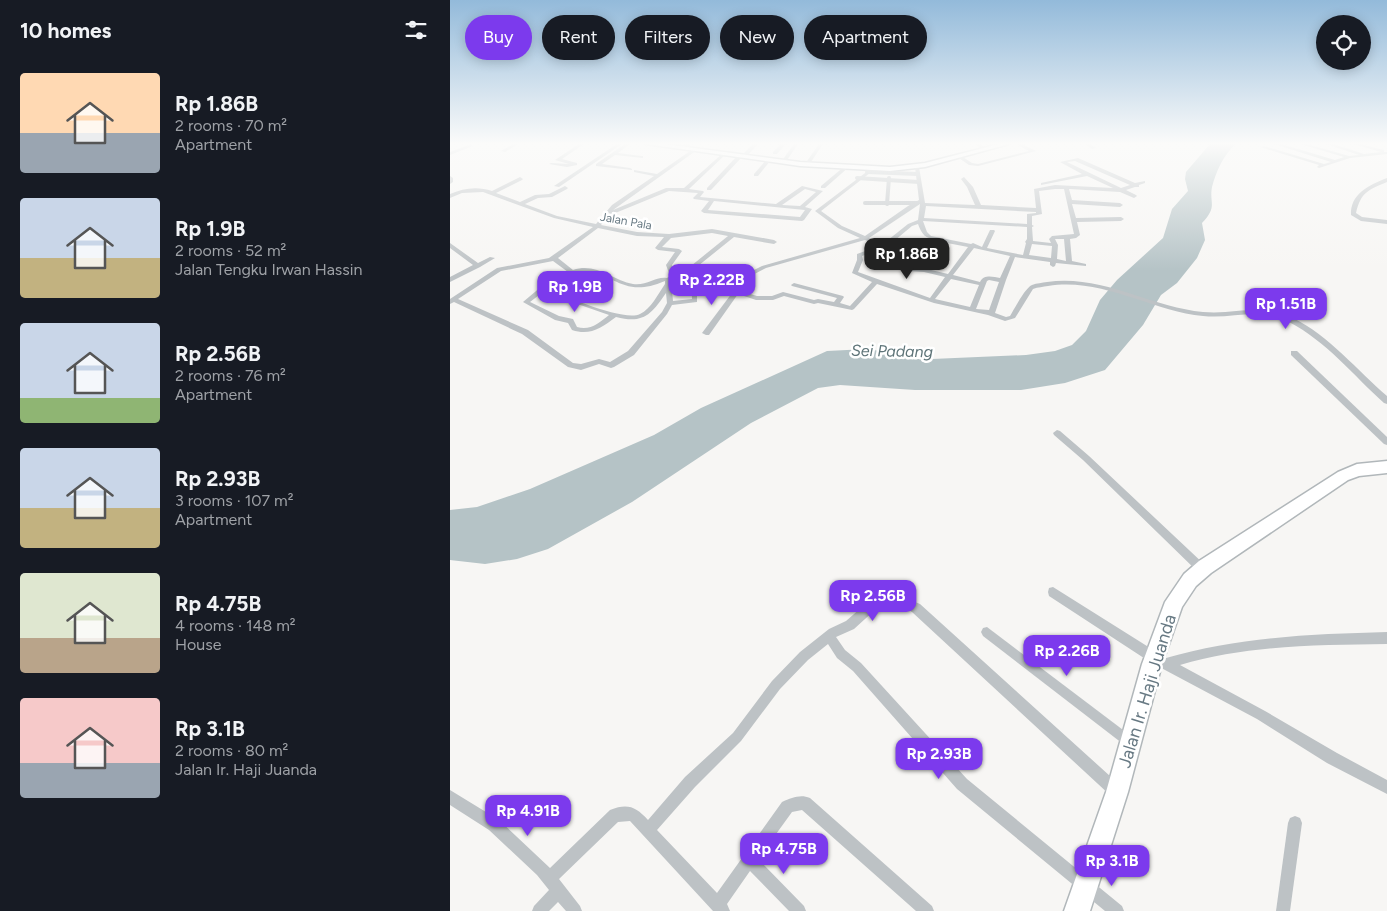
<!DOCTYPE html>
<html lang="en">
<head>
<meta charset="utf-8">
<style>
  body { margin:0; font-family:Figtree,sans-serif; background:#20242c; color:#f1f3f6; height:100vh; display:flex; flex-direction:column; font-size:19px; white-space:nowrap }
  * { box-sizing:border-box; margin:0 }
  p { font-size:16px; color:#9ea1a6 }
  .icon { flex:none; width:28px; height:28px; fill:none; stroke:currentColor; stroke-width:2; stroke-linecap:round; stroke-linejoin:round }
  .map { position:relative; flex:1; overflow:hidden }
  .panel { display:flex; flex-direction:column; background:#171b24; width:450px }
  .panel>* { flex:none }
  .banner { position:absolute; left:15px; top:15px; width:475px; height:45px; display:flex; gap:10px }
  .fabs { position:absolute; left:866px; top:15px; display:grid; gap:10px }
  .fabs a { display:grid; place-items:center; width:55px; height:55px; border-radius:50%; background:#171b24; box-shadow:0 2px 12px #0003; font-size:25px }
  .price { position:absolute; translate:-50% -42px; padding:0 11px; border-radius:10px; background:#7c3aed; color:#fff; font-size:16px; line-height:32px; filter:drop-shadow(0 1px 2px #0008) }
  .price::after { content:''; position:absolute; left:50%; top:30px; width:15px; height:11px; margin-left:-8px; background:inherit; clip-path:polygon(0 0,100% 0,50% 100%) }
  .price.selected { background:#222; color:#fff }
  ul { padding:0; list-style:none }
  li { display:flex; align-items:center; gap:15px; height:125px; padding:0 20px }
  li span { display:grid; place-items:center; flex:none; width:140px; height:100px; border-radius:5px; color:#555 }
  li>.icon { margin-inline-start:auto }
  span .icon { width:60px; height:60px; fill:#fffc; stroke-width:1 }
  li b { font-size:21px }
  h2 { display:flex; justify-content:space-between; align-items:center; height:60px; padding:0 20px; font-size:21px }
  .tag { padding:0 18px; border-radius:22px; background:#171b24; box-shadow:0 2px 12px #0003; font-size:18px; line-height:45px }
  .tag.selected { background:#7c3aed; color:#fff }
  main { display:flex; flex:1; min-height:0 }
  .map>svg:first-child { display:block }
</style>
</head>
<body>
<main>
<section class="panel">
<h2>10 homes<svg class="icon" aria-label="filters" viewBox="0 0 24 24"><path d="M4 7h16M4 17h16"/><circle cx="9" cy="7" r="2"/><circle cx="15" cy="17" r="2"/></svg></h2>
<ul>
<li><span style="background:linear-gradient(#ffd9b3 60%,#9aa5b1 0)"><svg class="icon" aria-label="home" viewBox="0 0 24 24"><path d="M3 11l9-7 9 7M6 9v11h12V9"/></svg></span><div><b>Rp 1.86B</b><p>2 rooms · 70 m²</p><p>Apartment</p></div></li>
<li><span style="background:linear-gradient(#c9d6e8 60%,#c2b280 0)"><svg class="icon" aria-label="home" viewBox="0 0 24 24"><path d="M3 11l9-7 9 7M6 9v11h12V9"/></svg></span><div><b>Rp 1.9B</b><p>2 rooms · 52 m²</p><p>Jalan Tengku Irwan Hassin</p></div></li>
<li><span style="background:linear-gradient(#c9d6e8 75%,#8fb573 0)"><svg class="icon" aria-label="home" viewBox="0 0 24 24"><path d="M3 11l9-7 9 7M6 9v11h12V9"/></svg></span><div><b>Rp 2.56B</b><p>2 rooms · 76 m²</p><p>Apartment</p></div></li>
<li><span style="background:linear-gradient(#c9d6e8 60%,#c2b280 0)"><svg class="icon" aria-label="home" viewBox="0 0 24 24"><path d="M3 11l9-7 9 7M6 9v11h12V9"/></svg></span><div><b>Rp 2.93B</b><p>3 rooms · 107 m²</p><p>Apartment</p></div></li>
<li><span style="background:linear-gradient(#dfe7d0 65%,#b9a48a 0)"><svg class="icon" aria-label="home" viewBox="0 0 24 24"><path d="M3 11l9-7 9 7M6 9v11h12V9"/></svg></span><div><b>Rp 4.75B</b><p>4 rooms · 148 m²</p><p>House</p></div></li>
<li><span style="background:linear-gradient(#f6c9c9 65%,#9aa5b1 0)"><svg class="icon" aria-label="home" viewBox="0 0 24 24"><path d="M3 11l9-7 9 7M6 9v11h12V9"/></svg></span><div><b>Rp 3.1B</b><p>2 rooms · 80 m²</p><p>Jalan Ir. Haji Juanda</p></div></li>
</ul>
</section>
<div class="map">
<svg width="937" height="911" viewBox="0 0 937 911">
  <rect width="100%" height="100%" fill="#f7f6f4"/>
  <!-- water -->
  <path fill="#b5c3c6" d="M760,144H786C774,154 766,171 762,187C759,204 768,206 752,223L755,240L747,258L727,283L711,295L693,325L655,370L615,383L571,390H465L390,385L368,388L301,423L182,502L98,549L67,559L35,564L0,560V510L27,507L80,489L204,435L251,408L377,351L417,349L482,359L576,355L605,351L622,345L636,331L650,300L667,280L713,238L722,209L738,191L735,179L736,172Z"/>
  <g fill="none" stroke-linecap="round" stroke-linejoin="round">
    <defs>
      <polygon id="secondary" points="196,144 214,144 350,162 440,167 475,163 549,144 559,144 475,167 440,171 350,166"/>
      <polygon id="primary" points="937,461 937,473 909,476 898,480 761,573 746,586 732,607 712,664 678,792 640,911 614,911 656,792 692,664 715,602 734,574 749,561 888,472 907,464"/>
    </defs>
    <!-- secondary casing -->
    <use href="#secondary" stroke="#b2b8bc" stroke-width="3"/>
    <!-- primary casing -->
    <use href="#primary" stroke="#b1b7ba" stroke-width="3"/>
    <!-- pedestrian -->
    <g stroke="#bdc2c5" stroke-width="4">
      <polyline points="417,172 468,174"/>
      <polyline points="407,178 469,182"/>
      <polyline points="415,203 467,203"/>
      <polyline points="437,204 439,178"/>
    </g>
    <!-- minor -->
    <g fill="#bdc2c5" fill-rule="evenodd">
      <polygon points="63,144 68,144 55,152 51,151"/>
      <polygon points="129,144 134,144 112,159 127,163 127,165 117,167 99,164 101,163 119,164 105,160"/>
      <polygon points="167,144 172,144 109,187 104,186"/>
      <polygon points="175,144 180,144 168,153 191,156 193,156 193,158 165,155 152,164 180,168 182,169 182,170 146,166 146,164"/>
      <polygon points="236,144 241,144 236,149 232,149 232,147"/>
      <polygon points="303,144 308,144 296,157 292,157 261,190 257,190 257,188 288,155 292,155"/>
      <polygon points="331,144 336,144 327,154 323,154 323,152"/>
      <polygon points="344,144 348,144 335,163 331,163 331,162"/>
      <polygon points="369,144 373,144 359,165 355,165 355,164"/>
      <polygon points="525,144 530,144 537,149 533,150"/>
      <polygon points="566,144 572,144 586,151 528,166 519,165 506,156 510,155 522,163 528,164 579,151"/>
      <polygon points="635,144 640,144 646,148 642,149"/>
      <polygon points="824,144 831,144 885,160 894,157 850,144 857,144 899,156 909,155 876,144 883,144 914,154 931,152 903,144 910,144 934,150 934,152 937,152 937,154 900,158 869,168 867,167 869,165 810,147 814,146 874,164 881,162"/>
      <polygon points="19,145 23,146 0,155 0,152"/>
      <path d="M243,149L247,150L163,210L216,188H234L274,152H276V154L239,189L253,191L254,192L250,197L326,204L352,186L373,191L355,207L362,209L354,220L352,221L254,213L251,211L259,201L244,199L243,198L248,193L219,191L158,216L151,225L187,232L219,234L262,229L324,240L327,242L324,244L284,237L238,274H243L253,268L285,276L294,275L312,266L410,238L388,228L365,211L423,167L425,168V169L371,211L392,226L415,236L458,206L469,200L465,167L467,166L469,167L475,203L525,205L517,187L511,179L514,177L523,187L531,205L586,208L584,189L605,185L663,188L637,176L591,185V183L632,174L610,162L628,158L685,183L695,181V183L689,185V187H685L676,190L686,195L687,196L684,198L670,192L619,189L622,200L670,203L673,205L670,207L622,204L626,218L671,217L674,219L671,221L627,222L630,235L626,238L620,239L622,261L636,264V266L606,263L605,266L603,267L600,265V262L565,257L556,280L545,313L556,317L560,316C565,308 575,288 582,285C587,283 592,283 597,282C652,274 700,307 753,312C787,315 811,302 843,318C878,335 908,371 937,396V404L934,403C904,376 876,341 839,322C810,307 784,319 753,316C701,311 652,277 598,286C593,287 588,287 583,289L565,318L555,321L538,315L484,303L427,284L404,309L402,310L368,303L364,304L334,296L323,300H306L288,294L259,335H256L252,333L282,293L278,290L276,283L247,278V302L222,305L217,314L184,355L164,367L161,368L149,364L131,370L118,367L72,334L4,302L0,304V299L47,268L99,258L143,227L104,218L33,192L12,193L0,198V194C13,188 28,186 42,191L70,177L73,179L72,180L46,193L70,202L85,195L99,194L115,186L118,188L117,189L102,197L88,198L75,204L107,216L146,224L162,205L204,176L184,172V170L207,174ZM625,161L680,185L671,188L617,162ZM355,189L366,192L350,206L332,205ZM605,189H614L624,234L602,236L599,239L601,243L583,241L582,227L584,226L582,225V216L592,214L589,191ZM264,201L355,210L350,217L258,210ZM470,204L468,220L458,224L433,244L419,238ZM476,206L586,212V213L577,214V224L474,218ZM473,221L577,227V239L575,242L576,243L573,255L537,248L545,231L544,230H540L532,247L523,243L521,244L481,236L477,232ZM468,224C472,235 475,238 487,240L472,261L471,268H462L426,251L438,248V246L462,226ZM148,228L187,236L214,237L205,248L208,250L225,252L216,265L220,276L217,278C206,276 197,286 183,284C162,280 146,262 123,270L108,258ZM262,233L278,236L231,274H225L222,265L232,251L229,249L212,247L221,238ZM605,239H614L616,261L607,259L608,245ZM415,240L429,246L407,254V260L402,273L422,282L400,306L390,303L394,297L393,296L344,283L341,285L342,286L387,298L384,302L368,299L364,300L333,292L322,296H307L284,289L281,281L250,275L254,272L285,280L295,279L316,268ZM492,242L518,247L498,274L477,269L478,261ZM582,244L602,246L601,258L579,255ZM524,248L560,256L550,278C543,277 534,274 530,282L503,275ZM421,253L459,271L474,272L495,277L480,298L408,272L413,260L412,256ZM103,261L118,272L92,286L73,302L105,320L118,323L122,330C140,336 151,328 166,317C193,324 201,315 216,293L217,303L212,312L178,351L160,362L149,359L131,364L123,363L78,330L8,299L51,271ZM133,271C169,276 175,298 215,281V284C208,294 201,309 190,314C174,322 115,296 97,289L122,274ZM225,278H241L242,299L223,301L221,281ZM501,279L529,285L520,307L485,299ZM539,280L549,282L539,310L526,309L537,281ZM93,292L159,315C149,323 140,331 127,327L123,319L109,316L80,302Z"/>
      <polygon points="317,159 321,160 308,176 304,176 304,174"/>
      <polygon points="396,165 400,166 375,188 371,188 371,186"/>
      <polygon points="0,176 3,178 3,182 0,184"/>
      <path d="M937,178V182C918,190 911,192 906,213L912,217L937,220V224L911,221L901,215C900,194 919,185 937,178Z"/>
      <polygon points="0,243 28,263 40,257 45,258 30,267 0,282 0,277 23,265 0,248"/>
      <polygon points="841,351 847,351 937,437 937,445 934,444 841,355"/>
      <polygon points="607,430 610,431 639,456 756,566 757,569 756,572 752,574 748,572 633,460 604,435 603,433"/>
      <path d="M603,587L716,658C788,637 862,634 937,632V644C868,645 797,645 730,665L815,711L887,753L937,780V794L877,763L807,719L700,662L599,596L598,592L599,588Z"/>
      <path d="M424,599H458L470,604L671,786L673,791L671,796L666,798L661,796L462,612L457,609H426L404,629L386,637L395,650L411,663L517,779L672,906L674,911H655L507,789L403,671L387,658L378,644L358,660L330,689L291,741L245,787L207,830L267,893L332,802C342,798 350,794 360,798L482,906L484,911H466L352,810L342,812L308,859L354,906L356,911H339L300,871L277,904L280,911H263L180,821L168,822L109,879L130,906L132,911H116L108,902L99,911H82L84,906L99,890L87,875L39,830L0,805V790L49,820L100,868L160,810C178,803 186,807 198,820L235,777L283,733L322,681L350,652L379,629L396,621L420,600Z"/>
      <polygon points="537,627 685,739 687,743 685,747 681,749 677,747 533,636 531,632 533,628"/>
      <polygon points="845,816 850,818 852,823 840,911 826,911 838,823 840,818"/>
    </g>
    <!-- secondary -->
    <use href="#secondary" fill="#fff" fill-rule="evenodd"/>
    <!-- primary -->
    <use href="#primary" fill="#fff" fill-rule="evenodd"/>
  </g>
  <!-- sky -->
  <linearGradient id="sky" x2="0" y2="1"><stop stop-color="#93bada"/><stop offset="0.53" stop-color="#fbfbfa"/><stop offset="1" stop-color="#fbfbfa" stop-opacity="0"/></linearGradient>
  <rect width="937" height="271" fill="url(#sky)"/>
  <g text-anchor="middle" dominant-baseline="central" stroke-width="5" stroke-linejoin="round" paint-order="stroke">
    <!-- far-street labels -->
    <g font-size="12" fill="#677983" stroke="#fff">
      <text transform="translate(176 221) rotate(10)">Jalan Pala</text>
    </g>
    <!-- water labels -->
    <g font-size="16" font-style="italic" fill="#5e7478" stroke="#fff">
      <text transform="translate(442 351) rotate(1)">Sei Padang</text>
    </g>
    <!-- near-street labels -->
    <g font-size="18" fill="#677983" stroke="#fff">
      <text transform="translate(697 691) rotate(-73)">Jalan Ir. Haji Juanda</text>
    </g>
  </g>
</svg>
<div class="fabs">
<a><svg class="icon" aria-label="locate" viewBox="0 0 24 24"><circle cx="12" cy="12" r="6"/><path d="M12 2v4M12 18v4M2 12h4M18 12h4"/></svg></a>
</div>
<b class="price selected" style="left:457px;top:280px">Rp 1.86B</b>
<b class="price" style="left:262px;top:306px">Rp 2.22B</b>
<b class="price" style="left:125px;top:313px">Rp 1.9B</b>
<b class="price" style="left:836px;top:330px">Rp 1.51B</b>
<b class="price" style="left:423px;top:622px">Rp 2.56B</b>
<b class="price" style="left:617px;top:677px">Rp 2.26B</b>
<b class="price" style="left:489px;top:780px">Rp 2.93B</b>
<b class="price" style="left:78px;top:837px">Rp 4.91B</b>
<b class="price" style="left:334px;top:875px">Rp 4.75B</b>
<b class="price" style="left:662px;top:887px">Rp 3.1B</b>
<div class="banner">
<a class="tag selected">Buy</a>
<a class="tag">Rent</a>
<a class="tag">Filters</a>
<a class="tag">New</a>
<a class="tag">Apartment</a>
</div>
</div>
</main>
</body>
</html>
